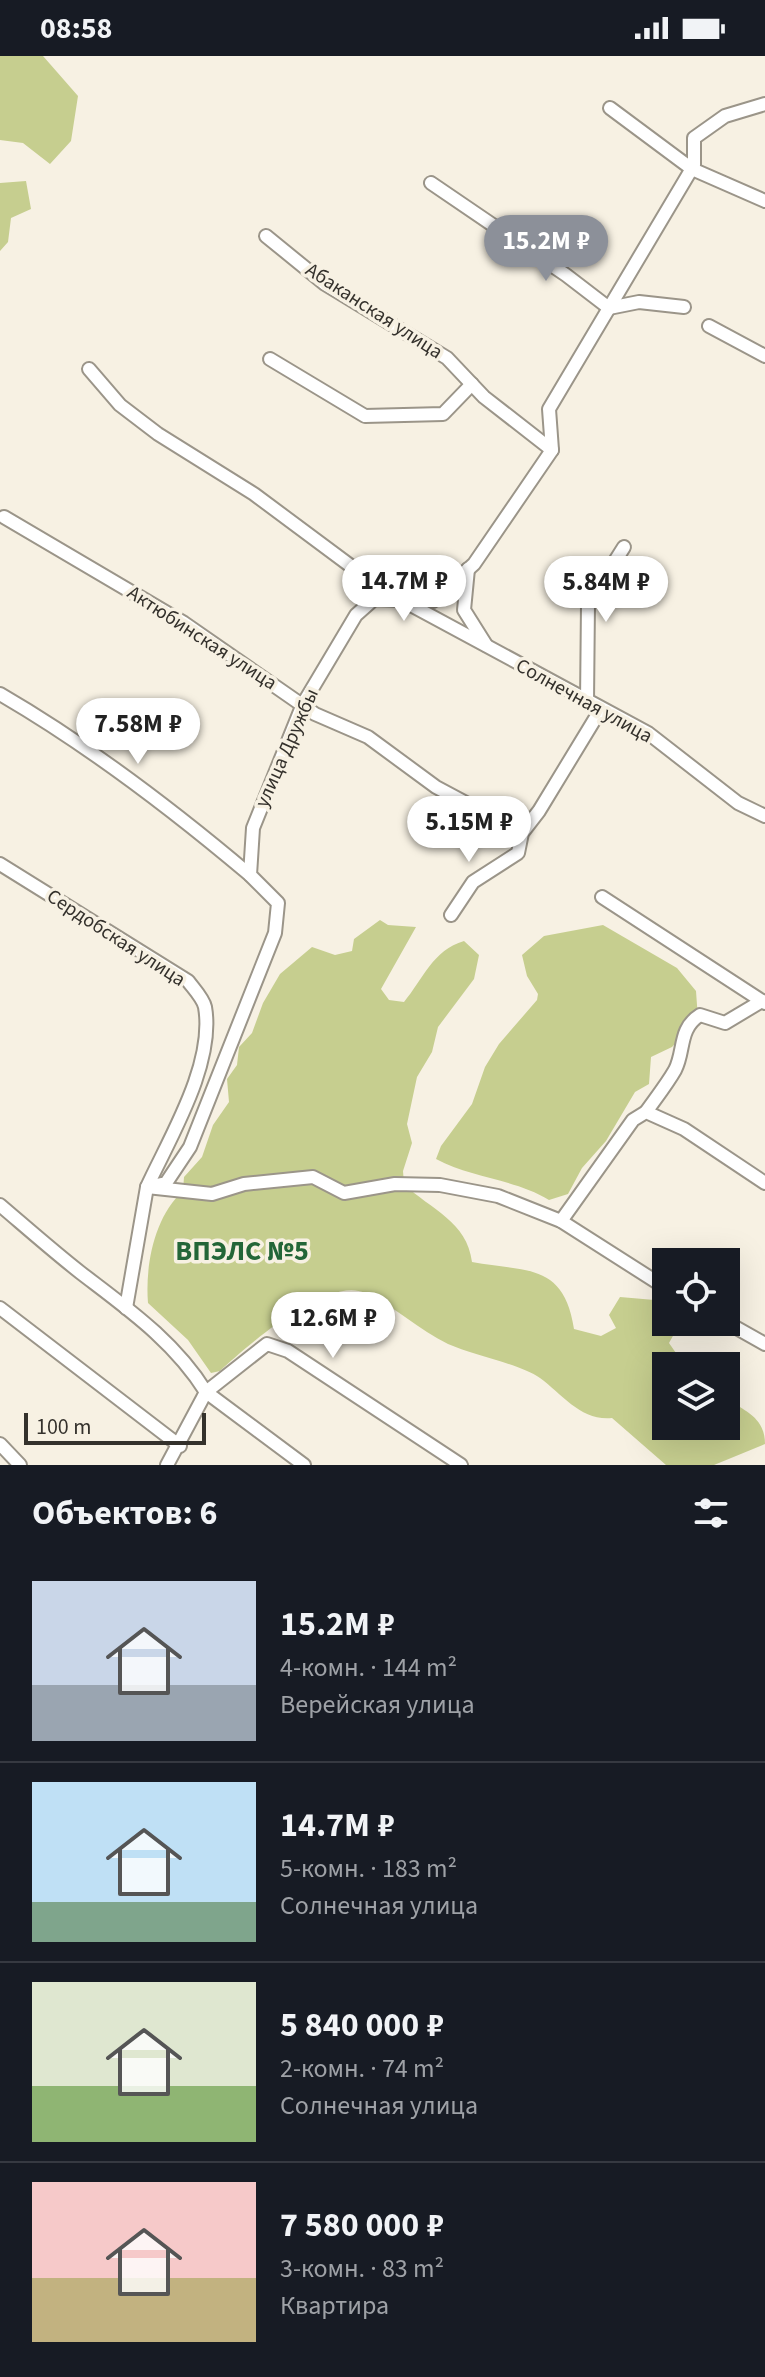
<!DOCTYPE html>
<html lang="ru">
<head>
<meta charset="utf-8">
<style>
  body { margin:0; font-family:"Source Sans 3",sans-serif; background:#242831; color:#f1f3f6; height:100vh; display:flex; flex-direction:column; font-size:30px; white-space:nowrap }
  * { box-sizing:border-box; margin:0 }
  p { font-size:26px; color:#9ea1a6 }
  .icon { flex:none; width:44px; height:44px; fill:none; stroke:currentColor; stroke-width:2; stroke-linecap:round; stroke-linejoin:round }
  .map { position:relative; height:1409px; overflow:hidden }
  .details { display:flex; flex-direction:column; background:#171b24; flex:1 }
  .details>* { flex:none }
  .fabs { position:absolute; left:652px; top:1192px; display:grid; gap:16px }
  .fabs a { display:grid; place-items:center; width:88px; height:88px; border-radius:0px; background:#171b24; box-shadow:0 8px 32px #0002; font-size:40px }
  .scale { position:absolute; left:24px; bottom:20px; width:182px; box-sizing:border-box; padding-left:8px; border:4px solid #34312c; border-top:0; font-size:22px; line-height:28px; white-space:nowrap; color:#34312c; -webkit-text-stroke:6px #f7f1e3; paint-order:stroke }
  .price { position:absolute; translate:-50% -68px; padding:0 18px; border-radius:28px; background:#fff; color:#222; font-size:26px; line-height:52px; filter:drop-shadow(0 2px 4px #0008) }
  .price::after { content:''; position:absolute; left:50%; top:48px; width:24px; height:18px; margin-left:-12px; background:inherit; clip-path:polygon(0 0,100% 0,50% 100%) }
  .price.active { background:#8c9099; color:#fff }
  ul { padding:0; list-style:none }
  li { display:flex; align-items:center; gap:24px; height:200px; padding:0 32px }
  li+li { border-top:2px solid #363941 }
  li span { display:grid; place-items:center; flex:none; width:224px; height:160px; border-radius:0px; color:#555 }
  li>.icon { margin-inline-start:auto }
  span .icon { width:96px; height:96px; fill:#fffc; stroke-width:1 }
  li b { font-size:34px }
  h2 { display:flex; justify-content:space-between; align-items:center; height:96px; padding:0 32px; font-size:34px }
  .status { display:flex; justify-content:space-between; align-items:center; height:56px; padding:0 40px; background:#171b24; direction:ltr }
  .status svg { height:22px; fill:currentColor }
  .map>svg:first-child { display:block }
</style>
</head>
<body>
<div class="status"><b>08:58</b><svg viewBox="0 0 49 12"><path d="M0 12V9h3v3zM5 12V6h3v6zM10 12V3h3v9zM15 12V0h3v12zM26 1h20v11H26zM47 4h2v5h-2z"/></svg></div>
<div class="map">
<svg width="765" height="1409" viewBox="0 0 765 1409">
  <rect width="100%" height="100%" fill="#f7f1e3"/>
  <!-- green -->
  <g fill="#c6ce8f">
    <polygon points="0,0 43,0 78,40 71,85 50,108 23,87 0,84"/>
    <polygon points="26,125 31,153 11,162 8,186 0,195 0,127"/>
    <path d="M380,864L388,869L416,871L381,933L389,944L404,946C423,923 433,894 464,885L479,899L474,923L438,971L432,996L417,1021L407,1068L412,1087L403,1115L404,1128C431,1154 467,1165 472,1206C525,1216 564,1206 574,1273L601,1280L616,1272L609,1259L620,1241L666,1245V1266H683L687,1277L674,1278L669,1287L685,1310H666V1370H726V1343C746,1355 765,1362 765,1388L714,1409H666L612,1362C581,1365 563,1339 540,1322C520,1308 473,1299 448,1288C419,1274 395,1250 365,1237C327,1220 248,1289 220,1315L211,1317L188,1284L148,1247C145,1210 154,1161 183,1135L184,1121L202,1101L213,1069L229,1046L227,1023L237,1009L239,991L252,977L263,947L280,918L312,891L335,899L352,895L354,883Z"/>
    <path d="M603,869L677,912L696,935L698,963L672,991L651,1001L649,1028L635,1036L606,1085L582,1112L568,1138L549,1144C515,1123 471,1122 436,1103L441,1090L472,1048L485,1011L499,988L537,944L538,938L527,920L522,899L544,880Z"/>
  </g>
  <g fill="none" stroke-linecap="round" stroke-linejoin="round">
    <defs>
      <g id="street">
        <polyline points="610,52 692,113 765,145"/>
        <polyline points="431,127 566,219 609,252 639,246 684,251"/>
        <polyline points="266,180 325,228 447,302 484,341 552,394"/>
        <polyline points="709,270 765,300"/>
        <polyline points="270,303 365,360 443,358 472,328"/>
        <polyline points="89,313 120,349 158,378 254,438 383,534 648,677 738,747 765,760"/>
        <polyline points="4,461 184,567 315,658 368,681 436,731 522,777"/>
        <polyline points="468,513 464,554 486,589"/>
        <path d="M0,638C88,689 173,754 250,819"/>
        <polyline points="587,645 588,548 624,491"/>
        <path d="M0,808L188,925C193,932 203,942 205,951C215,1008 170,1081 147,1131L212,1138L244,1128L313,1121L344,1137L395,1128L440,1129L498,1140L561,1165L666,1232"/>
        <polyline points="602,841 765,947"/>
        <polyline points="451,859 473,826 518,797 522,777 539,755 601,653"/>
        <path d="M646,1056C656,1042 667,1028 675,1014C685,995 678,973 700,959L725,967L762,945"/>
        <path d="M0,1149C27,1172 53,1195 81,1217C128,1253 174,1285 206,1336L167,1409"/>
        <polyline points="561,1165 633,1064 646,1056 684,1073 765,1127"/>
        <polyline points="0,1252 180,1390"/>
        <polyline points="126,1252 147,1131 166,1127 190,1091 275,877 278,847 250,819 253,772 303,648 356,559 374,543 433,545 474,508 552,394 549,353 694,109 694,82 725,60 765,48"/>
        <polyline points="726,1266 765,1288"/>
        <polyline points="0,1388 20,1409"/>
        <polyline points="304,1409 206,1336 267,1288 288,1295 461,1409"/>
      </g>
    </defs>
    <!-- street casing -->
    <use href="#street" stroke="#9b9589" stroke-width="16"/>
    <!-- street -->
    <use href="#street" stroke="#fff" stroke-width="12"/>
  </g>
  <g text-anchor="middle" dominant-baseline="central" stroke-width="7" stroke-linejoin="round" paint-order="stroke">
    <!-- street labels -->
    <g font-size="20" fill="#34312c" stroke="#f7f1e3">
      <text transform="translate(374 255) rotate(33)">Абаканская улица</text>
      <text transform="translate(202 582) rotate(33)">Актюбинская улица</text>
      <text transform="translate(584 645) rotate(29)">Солнечная улица</text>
      <text transform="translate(287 692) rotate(-66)">улица Дружбы</text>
      <text transform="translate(116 882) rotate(33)">Сердобская улица</text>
    </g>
    <!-- district labels -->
    <g font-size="28" font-weight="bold" fill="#236638" stroke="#f7f1e3">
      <text x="242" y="1195">ВПЭЛС №5</text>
    </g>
  </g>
</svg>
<div class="fabs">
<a><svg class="icon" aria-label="locate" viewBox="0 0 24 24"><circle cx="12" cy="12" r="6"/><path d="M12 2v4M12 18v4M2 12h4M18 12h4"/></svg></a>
<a><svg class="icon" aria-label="layers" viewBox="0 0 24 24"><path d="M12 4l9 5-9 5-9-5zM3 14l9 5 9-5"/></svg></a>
</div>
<div class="scale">100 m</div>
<b class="price active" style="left:546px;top:227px">15.2M ₽</b>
<b class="price" style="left:404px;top:567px">14.7M ₽</b>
<b class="price" style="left:606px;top:568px">5.84M ₽</b>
<b class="price" style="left:138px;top:710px">7.58M ₽</b>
<b class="price" style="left:469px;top:808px">5.15M ₽</b>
<b class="price" style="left:333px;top:1304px">12.6M ₽</b>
</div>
<section class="details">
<h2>Объектов: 6<svg class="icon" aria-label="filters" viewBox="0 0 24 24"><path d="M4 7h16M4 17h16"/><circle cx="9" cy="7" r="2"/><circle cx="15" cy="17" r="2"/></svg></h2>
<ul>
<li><span style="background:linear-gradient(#c9d6e8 65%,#9aa5b1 0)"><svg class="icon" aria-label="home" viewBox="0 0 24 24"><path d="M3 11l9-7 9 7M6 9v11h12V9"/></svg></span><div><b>15.2M ₽</b><p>4-комн. · 144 m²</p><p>Верейская улица</p></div></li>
<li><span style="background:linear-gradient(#bfe0f5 75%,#7fa58c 0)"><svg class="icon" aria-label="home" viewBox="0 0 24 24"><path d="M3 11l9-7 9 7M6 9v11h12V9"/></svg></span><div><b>14.7M ₽</b><p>5-комн. · 183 m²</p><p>Солнечная улица</p></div></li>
<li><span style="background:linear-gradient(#dfe7d0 65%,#8fb573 0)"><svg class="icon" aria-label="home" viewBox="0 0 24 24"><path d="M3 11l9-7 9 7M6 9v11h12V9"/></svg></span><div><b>5 840 000 ₽</b><p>2-комн. · 74 m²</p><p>Солнечная улица</p></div></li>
<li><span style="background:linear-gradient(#f6c9c9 60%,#c2b280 0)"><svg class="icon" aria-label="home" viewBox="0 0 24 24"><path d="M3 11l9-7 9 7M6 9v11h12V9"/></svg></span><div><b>7 580 000 ₽</b><p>3-комн. · 83 m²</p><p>Квартира</p></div></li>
</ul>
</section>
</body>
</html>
